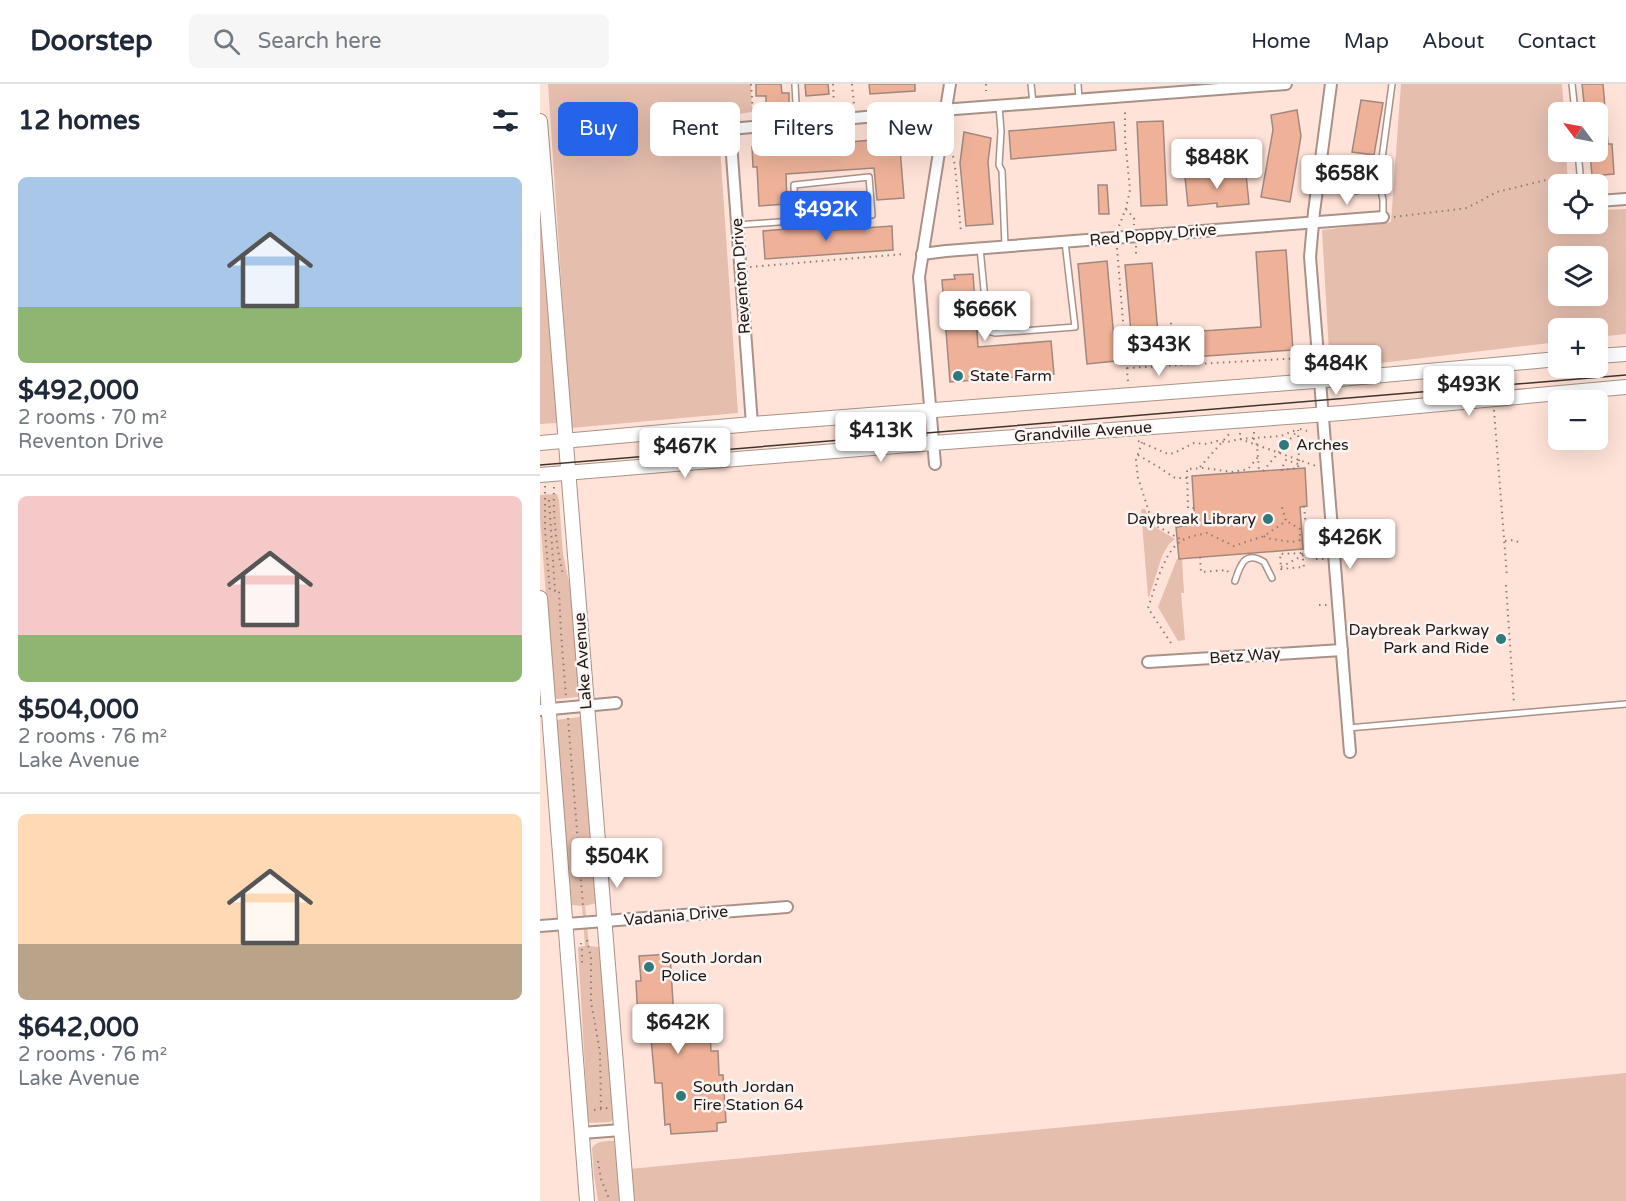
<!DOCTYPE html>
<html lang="en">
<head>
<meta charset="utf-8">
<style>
  body { margin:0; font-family:"Varela Round",sans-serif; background:#f6f6f7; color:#1f2937; height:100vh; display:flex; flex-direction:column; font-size:22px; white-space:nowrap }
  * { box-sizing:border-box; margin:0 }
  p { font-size:20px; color:#747a83 }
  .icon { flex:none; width:33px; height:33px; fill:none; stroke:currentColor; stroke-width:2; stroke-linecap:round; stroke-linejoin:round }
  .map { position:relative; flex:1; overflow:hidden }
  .panel { display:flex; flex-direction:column; background:#fff; width:540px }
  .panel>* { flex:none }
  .hud { position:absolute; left:18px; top:18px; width:570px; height:54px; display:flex; gap:12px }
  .needle { width:39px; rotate:302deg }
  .controls { position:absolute; left:1008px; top:18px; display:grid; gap:12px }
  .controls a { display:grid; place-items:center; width:60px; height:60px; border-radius:9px; background:#fff; box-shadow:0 6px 24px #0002; font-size:30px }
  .price { position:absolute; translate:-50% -51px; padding:0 14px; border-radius:6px; background:#fff; color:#222; font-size:20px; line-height:39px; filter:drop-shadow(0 2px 3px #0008) }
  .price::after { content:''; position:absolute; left:50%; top:36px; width:18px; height:14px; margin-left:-9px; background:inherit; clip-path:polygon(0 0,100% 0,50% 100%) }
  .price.on { background:#2563eb; color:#fff }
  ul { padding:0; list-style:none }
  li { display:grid; align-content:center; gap:12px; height:318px; padding:0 18px }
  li+li { border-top:2px solid #e0e1e3 }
  li span { display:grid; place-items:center; height:186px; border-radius:9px; color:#555 }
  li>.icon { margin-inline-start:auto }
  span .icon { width:108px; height:108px; fill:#fffc; stroke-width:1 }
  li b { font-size:26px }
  h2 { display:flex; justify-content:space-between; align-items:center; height:72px; padding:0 18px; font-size:26px }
  .pill { padding:0 21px; border-radius:9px; background:#fff; box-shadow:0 6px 24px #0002; font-size:21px; line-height:54px }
  .pill.on { background:#2563eb; color:#fff }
  header { display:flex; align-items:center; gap:36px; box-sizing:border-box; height:84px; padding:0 30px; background:#fff; border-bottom:2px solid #e0e1e3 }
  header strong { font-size:28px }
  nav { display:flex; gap:33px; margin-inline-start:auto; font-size:21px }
  .search { width:420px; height:54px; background:#f6f6f7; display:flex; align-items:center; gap:15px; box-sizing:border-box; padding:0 21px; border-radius:9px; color:#747a83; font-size:22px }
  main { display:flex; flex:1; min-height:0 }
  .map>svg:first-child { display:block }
</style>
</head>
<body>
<header>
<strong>Doorstep</strong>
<div class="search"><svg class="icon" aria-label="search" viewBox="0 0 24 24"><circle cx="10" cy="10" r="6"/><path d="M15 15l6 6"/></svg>Search here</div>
<nav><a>Home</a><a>Map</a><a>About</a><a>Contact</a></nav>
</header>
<main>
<section class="panel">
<h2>12 homes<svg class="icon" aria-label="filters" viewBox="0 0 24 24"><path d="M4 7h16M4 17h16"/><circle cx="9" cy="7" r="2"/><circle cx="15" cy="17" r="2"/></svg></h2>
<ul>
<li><span style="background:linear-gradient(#a9c7e8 70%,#8fb573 0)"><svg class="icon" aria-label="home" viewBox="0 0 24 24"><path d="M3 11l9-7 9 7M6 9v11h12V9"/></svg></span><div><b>$492,000</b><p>2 rooms · 70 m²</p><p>Reventon Drive</p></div></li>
<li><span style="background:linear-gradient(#f6c9c9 75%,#8fb573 0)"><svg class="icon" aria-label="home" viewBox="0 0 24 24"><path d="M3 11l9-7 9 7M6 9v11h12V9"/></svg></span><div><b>$504,000</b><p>2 rooms · 76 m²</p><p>Lake Avenue</p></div></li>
<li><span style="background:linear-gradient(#ffd9b3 70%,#b9a48a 0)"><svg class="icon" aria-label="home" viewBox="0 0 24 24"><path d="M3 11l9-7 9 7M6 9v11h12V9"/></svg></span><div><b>$642,000</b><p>2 rooms · 76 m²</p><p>Lake Avenue</p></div></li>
</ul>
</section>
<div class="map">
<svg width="1086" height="1117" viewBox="0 0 1086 1117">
  <rect width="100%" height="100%" fill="#ffe3d8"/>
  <!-- green -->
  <g fill="#e5beae" fill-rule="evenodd">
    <polygon points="8,0 211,0 212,28 178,33 198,329 31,344"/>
    <path d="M861,0H1022L1024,28H1018V68H1026L1028,100H1018V140H1058V126L1086,125V250L1058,253V244H1018V258L790,285L782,146L851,138ZM1018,172H1058V212H1018Z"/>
    <polygon points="0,113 17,332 17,339 0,340"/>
    <polygon points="17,410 19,416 23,470 32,513 40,612 38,613 17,615 14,613 0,434 0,411"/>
    <polygon points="602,425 605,425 612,441 635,455 629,460 622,472 609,513 608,512 601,427"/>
    <polygon points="642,474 644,509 641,509 645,556 638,557 618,523 637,475"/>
    <polygon points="40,633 42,635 56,819 45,822 49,862 59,863 74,1035 70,1038 50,1039 48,1037 38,863 45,862 42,822 32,821 16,636"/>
    <polygon points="1086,989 1086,1117 94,1117 90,1085"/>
    <path d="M76,1057L82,1117H58L54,1091L52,1064C57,1056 68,1057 76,1057Z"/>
  </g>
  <!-- building -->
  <g fill="#efb299" stroke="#a1887e" stroke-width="1.5">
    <polygon points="216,0 241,0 242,9 249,9 249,19 226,20 226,12 216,12"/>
    <polygon points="265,0 288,0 289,10 266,12"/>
    <polygon points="329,0 375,0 375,7 330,10"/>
    <polygon points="1042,0 1063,0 1068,60 1072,60 1074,90 1052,92 1050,68 1058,68 1058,28 1045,28"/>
    <polygon points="821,16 843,19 834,71 812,68"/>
    <polygon points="757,26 761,52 750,118 721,113 733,46 731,31"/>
    <polygon points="623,37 627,121 601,122 597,38"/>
    <polygon points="574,38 576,66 471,75 469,47"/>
    <polygon points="424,48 451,54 448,78 453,140 426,142 420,79"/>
    <polygon points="365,50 367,64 360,65 364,114 337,116 334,84 246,90 247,120 219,122 217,83 213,83 212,63 288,58 288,60 353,54 352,51"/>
    <polygon points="832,85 834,108 815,110 813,88"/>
    <polygon points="675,90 675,93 706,90 709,120 677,123 677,119 648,122 645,93"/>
    <polygon points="558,101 567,101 569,130 559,130"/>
    <polygon points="282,142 282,147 352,142 353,166 225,175 223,147"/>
    <polygon points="746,166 753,266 637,274 637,267 593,271 585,181 612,179 618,250 721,243 716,168"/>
    <polygon points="567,177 576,277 547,280 538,180"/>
    <polygon points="433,190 438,263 511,257 514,290 410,298 402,196 415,195 414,191"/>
    <polygon points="765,384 767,422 760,423 763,465 639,475 636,443 655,441 652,392"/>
    <polygon points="130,870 135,951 170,949 171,967 178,967 179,991 183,991 186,1038 177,1039 177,1047 131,1050 130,1040 125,1041 122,999 115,999 111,954 99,955 96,897 101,897 99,872"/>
  </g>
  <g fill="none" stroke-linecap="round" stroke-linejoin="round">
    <defs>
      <g id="service">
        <polyline points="255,0 257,39"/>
        <polyline points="491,0 493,19"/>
        <polyline points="538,0 539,16"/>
        <polyline points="1032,0 1035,28"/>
        <polyline points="459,22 461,47 459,81 462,87 465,162"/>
        <polyline points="1038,68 1041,100"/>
        <polyline points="843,133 843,116 839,97 852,0"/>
        <polyline points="197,141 332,131 329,93 254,101 255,137"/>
        <polyline points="440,164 448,247 455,249 535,243 525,158"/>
        <path d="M695,497C700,481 705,466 724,478L732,494"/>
        <polyline points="808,644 1086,620"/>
      </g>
      <g id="minor">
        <polyline points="791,0 774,128 770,173 810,668"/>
        <polyline points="1058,117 1086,115"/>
        <polyline points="382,170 406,167 843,133"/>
        <polyline points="212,340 190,45 415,25 746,0"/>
        <polyline points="395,380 379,193 410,0"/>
        <polyline points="608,578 802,566"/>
        <polyline points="0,626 76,619"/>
        <polyline points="0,842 247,823"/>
        <polyline points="42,1049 81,1046"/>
      </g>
      <g id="tertiary">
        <polyline points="0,37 87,1117"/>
        <polyline points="1058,272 1086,270"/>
        <polyline points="0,359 212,340 800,295 1018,275"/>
        <polyline points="0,391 393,359 802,329 1086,303"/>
        <polyline points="0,514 47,1117"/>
      </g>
    </defs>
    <!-- service casing -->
    <use href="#service" stroke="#aa9187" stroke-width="8"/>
    <!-- minor casing -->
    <use href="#minor" stroke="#aa9187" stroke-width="14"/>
    <!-- tertiary casing -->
    <use href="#tertiary" stroke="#aa9187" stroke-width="16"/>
    <!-- path -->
    <g stroke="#907e76" stroke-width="2" stroke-dasharray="1.5 4.5" stroke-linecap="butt">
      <polyline points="211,0 213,28"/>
      <polyline points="293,0 294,22"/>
      <polyline points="312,0 314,20"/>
      <polyline points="446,0 446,7"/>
      <polyline points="413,72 415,82 421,148"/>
      <polyline points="586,125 594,134 594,141"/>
      <polyline points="854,133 927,124 957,108 1006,96 1031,95"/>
      <polyline points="579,142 586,124 590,106 585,55 585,24"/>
      <polyline points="596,162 596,171"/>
      <polyline points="577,164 588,298"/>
      <polyline points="210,183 364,170"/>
      <polyline points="625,281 623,257 631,256 631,237"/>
      <polyline points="587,284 762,274"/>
      <polyline points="954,326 967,493"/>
      <polyline points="760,345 767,347"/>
      <polyline points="714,348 714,355 717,361 719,387"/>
      <polyline points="700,349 700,355 776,382"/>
      <polyline points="598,357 628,370 634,369 654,359 667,360 677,357 687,358 700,355 741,352 756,346"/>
      <polyline points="602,358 596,376 598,394 612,437 615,441 642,456"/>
      <polyline points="598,371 617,382 635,394 647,394"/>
      <polyline points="758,380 746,376 741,386 758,384 759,376 758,346"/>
      <polyline points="660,383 690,349"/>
      <polyline points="723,387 757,347"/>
      <polyline points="5,402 5,447 10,507"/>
      <path d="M14,403C13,432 16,462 23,490"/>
      <polyline points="9,416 15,507 19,507 21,549 26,613"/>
      <polyline points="764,422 768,467"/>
      <polyline points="654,424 648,424 647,385 664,384 693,388 708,385 718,373"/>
      <polyline points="724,452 726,454 752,458 760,456 760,445 746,437"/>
      <polyline points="965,457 974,456 982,460"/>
      <polygon points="762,469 764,483 741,485 740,470"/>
      <polyline points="660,473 661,488 687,486 688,488"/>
      <polyline points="776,475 784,475"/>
      <polyline points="741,483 783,461"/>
      <polyline points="966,501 974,620"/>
      <polyline points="779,521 787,521"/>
      <path d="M631,559L608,524C615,505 624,465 643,456C650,452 659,451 667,449L694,462L724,452L746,437L742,423"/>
      <polyline points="28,634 43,822"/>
      <polyline points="47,856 51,874 51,918 60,968 61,1025"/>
      <polyline points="41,859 42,867 42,883"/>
      <polyline points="54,1026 68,1024"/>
      <polyline points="58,1077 61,1095 70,1117"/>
    </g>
    <!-- service -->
    <use href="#service" stroke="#fff" stroke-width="5"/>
    <!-- minor -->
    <use href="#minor" stroke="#fff" stroke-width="10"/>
    <!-- tertiary -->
    <use href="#tertiary" stroke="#fff" stroke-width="14"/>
    <!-- tram -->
    <polyline stroke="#40342f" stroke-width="1.5" points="0,381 1086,291"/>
  </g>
  <!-- markers -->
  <g fill="#317a79" stroke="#fbf5f3" stroke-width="2">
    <circle cx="418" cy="292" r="6"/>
    <circle cx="744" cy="361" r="6"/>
    <circle cx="728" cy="435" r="6"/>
    <circle cx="961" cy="555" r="6"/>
    <circle cx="109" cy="883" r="6"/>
    <circle cx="141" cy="1012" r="6"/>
  </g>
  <g text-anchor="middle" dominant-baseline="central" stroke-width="5" stroke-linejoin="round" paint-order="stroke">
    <!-- street labels -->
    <g font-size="16" fill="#221915" stroke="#fbf5f3">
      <text transform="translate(613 151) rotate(-5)">Red Poppy Drive</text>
      <text transform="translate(201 192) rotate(-94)">Reventon Drive</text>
      <text transform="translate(543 348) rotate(-4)">Grandville Avenue</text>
      <text transform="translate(705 572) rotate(-4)">Betz Way</text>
      <text transform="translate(43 577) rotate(-94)">Lake Avenue</text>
      <text transform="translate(136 832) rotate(-5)">Vadania Drive</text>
    </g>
    <!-- poi labels -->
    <g font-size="16" fill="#221915" stroke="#fbf5f3" text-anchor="start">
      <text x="430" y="292">State Farm</text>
      <text x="756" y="361">Arches</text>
      <text x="716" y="435" text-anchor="end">Daybreak Library</text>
      <text x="949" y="546" text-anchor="end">Daybreak Parkway<tspan x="949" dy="18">Park and Ride</tspan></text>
      <text x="121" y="874">South Jordan<tspan x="121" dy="18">Police</tspan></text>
      <text x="153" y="1003">South Jordan<tspan x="153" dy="18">Fire Station 64</tspan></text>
    </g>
  </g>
</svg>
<div class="controls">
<a><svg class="needle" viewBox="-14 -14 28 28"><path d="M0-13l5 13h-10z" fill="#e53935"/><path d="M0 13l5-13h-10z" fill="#747a83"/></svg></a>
<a><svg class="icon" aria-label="locate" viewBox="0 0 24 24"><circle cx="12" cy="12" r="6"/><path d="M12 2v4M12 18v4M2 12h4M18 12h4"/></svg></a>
<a><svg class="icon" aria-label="layers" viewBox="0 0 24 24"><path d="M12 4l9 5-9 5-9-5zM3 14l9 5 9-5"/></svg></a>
<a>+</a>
<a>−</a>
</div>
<b class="price" style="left:677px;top:106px">$848K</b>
<b class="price" style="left:807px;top:122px">$658K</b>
<b class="price on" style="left:286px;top:158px">$492K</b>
<b class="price" style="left:445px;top:258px">$666K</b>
<b class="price" style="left:619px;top:293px">$343K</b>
<b class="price" style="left:796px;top:312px">$484K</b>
<b class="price" style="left:929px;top:333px">$493K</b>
<b class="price" style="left:341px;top:379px">$413K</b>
<b class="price" style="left:145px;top:395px">$467K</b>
<b class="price" style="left:810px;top:486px">$426K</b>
<b class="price" style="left:77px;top:805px">$504K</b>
<b class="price" style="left:138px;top:971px">$642K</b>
<div class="hud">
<a class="pill on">Buy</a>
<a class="pill">Rent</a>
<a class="pill">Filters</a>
<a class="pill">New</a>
</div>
</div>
</main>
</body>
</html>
